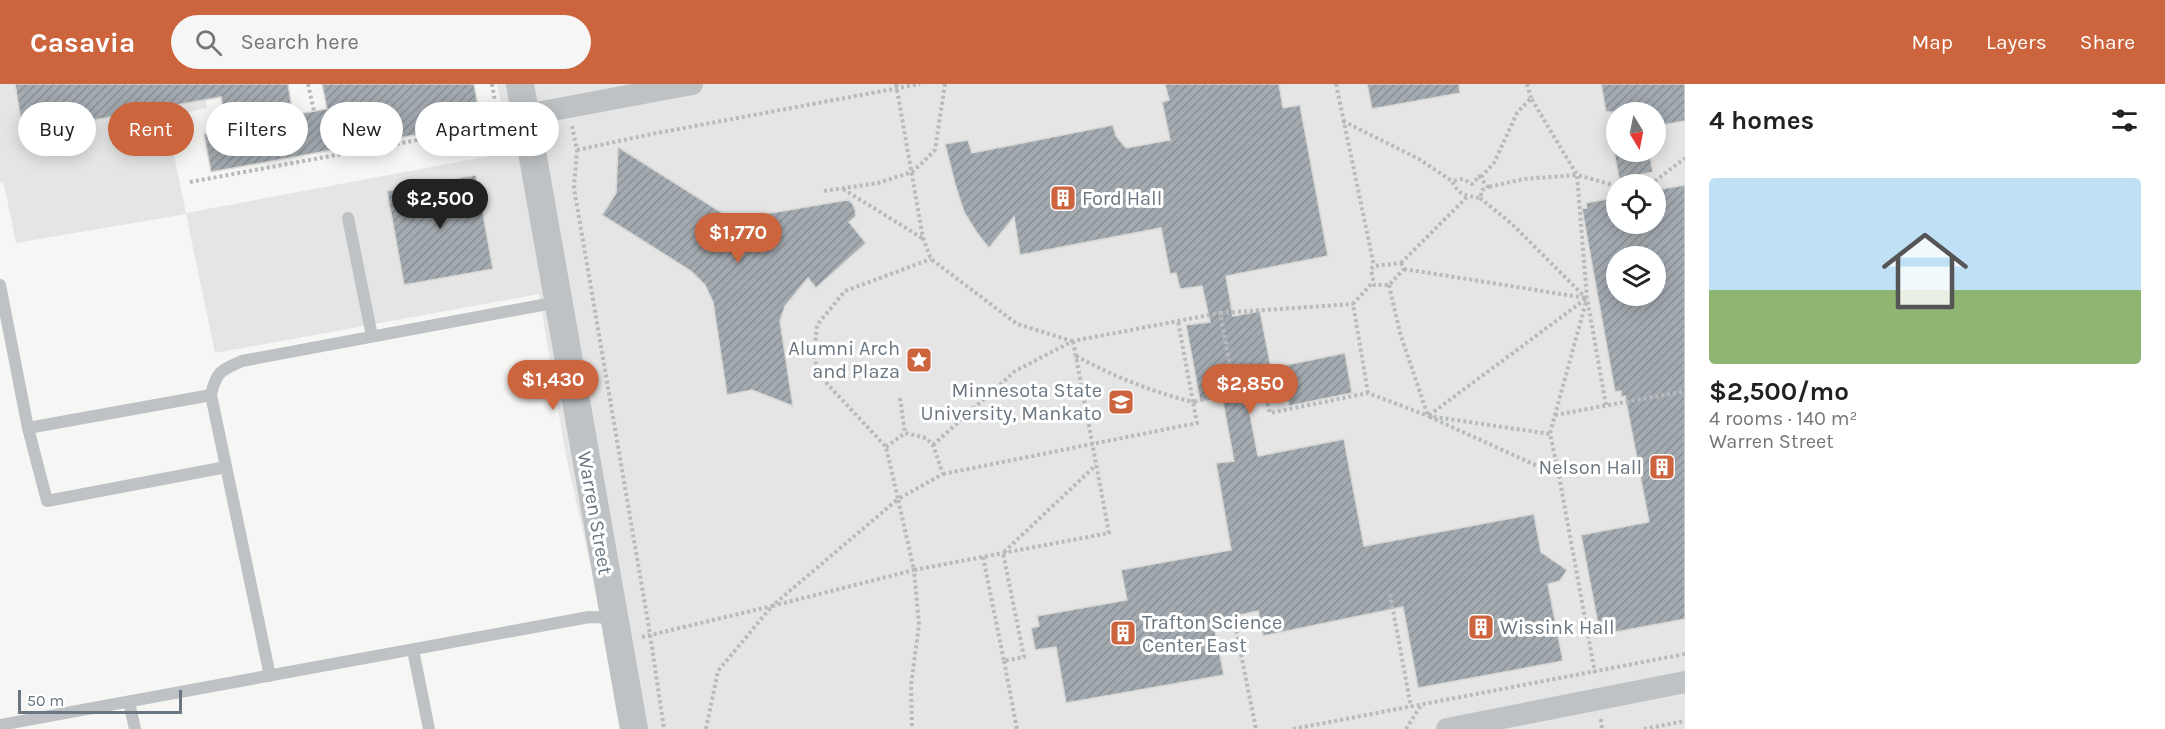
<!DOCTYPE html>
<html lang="en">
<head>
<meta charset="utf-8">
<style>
  body { margin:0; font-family:Karla,sans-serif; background:#f6f6f6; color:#222; height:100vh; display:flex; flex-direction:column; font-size:22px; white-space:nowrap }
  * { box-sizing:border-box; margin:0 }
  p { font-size:20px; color:#767676 }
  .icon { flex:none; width:33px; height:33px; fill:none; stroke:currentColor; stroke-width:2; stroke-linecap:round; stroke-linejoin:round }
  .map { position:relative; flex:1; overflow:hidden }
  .details { display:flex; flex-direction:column; background:#fff; width:480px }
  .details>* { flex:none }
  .hud { position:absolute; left:18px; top:18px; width:570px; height:54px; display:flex; gap:12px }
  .needle { width:39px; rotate:170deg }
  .controls { position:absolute; left:1606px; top:18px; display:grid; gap:12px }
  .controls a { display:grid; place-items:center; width:60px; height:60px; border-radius:50%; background:#fff; box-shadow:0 3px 15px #0003; font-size:30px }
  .scale { position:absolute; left:18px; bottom:15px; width:164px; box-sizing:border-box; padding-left:6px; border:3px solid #6a7681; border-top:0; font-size:16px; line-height:21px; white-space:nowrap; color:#6a7681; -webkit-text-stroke:4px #fff; paint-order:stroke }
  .price { position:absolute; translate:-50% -51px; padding:0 14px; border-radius:21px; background:#cc643e; color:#fff; font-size:20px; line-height:39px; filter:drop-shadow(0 2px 3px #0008) }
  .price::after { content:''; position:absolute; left:50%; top:36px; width:18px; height:14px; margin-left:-9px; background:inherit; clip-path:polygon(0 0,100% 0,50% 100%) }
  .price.selected { background:#222; color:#fff }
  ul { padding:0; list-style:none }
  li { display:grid; align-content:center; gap:12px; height:318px; padding:0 24px }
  li span { display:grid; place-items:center; height:186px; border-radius:6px; color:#555 }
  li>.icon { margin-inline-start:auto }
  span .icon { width:108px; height:108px; fill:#fffc; stroke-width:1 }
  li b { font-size:26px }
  h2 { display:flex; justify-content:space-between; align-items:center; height:72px; padding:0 24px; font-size:26px }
  .tag { padding:0 21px; border-radius:27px; background:#fff; box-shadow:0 3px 15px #0003; font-size:21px; line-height:54px }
  .tag.selected { background:#cc643e; color:#fff }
  header { display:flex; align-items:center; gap:36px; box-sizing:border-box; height:84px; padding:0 30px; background:#cc643e; color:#fff }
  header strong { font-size:28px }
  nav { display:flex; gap:33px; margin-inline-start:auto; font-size:21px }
  .search { width:420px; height:54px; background:#f6f6f6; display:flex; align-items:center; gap:15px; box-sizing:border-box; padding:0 21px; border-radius:33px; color:#767676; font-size:22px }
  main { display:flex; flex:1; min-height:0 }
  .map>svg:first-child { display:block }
</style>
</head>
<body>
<header>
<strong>Casavia</strong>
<div class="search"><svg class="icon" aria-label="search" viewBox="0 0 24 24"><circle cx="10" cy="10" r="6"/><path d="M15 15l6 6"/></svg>Search here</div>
<nav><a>Map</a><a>Layers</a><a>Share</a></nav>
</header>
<main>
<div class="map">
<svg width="1685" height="645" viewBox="0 0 1685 645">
  <defs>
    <pattern id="building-hatch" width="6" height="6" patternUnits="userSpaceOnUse" patternTransform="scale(1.5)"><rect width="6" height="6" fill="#a4abb0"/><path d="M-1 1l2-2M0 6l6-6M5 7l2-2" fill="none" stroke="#8a9095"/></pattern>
  </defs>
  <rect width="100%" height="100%" fill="#f6f6f4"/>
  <!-- built -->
  <path fill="#e4e5e4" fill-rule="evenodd" d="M0,0H202L207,24L166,33L186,129L512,68L497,0H1685V645H627L565,367L539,210L215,269L186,130L16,159L4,100L0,98ZM1617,28H1656V68H1617ZM1617,100H1656V140H1617ZM1617,172H1656V212H1617Z"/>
  <!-- building -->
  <g fill="url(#building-hatch)" stroke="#d8d8d6" stroke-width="1.5" fill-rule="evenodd">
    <polygon points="15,0 288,0 293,31 327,25 322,0 474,0 481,39 211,88 204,50 226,46 221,13 23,49"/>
    <polygon points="1165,0 1279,0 1283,24 1300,21 1328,172 1226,192 1233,232 1260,227 1273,294 1244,299 1258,372 1344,355 1364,462 1534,430 1541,468 1567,486 1560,497 1548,500 1563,577 1418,604 1403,523 1263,552 1258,527 1213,537 1224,591 1066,619 1056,563 1035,566 1031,544 1039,542 1037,532 1127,516 1121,486 1231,466 1216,379 1234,377 1222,313 1200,317 1186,241 1210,238 1202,202 1180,205 1176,189 1170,190 1161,144 1020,171 1014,133 989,164 977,149 964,128 955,100 945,60 968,56 972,69 1113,41 1116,52 1126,64 1170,56 1162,18 1169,16"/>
    <polygon points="1367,0 1459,0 1460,9 1372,25"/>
    <polygon points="1601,0 1685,0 1685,37 1656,42 1656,28 1606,28"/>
    <polygon points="618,63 724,130 741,134 841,117 848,116 852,119 855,125 856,132 849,138 866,159 816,204 808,194 785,222 780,237 793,322 752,306 727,311 713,218 705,201 691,187 602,131 616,109"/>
    <polygon points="1614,68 1649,68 1653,88 1619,95"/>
    <polygon points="476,91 493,185 404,201 387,107"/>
    <path d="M1685,101V535L1600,551L1581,451L1649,438L1625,312L1621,313V307L1615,308L1582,125L1587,124L1586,119L1617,113V140H1656V106ZM1617,172H1656V212H1617Z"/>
    <polygon points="1345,269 1352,309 1289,322 1281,282"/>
  </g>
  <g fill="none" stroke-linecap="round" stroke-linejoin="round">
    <!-- path -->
    <g stroke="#b8bbbd" stroke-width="4" stroke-dasharray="3 3" stroke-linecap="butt">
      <polyline points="308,0 314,27"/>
      <polyline points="492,0 503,63"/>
      <polyline points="896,0 923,154 931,175 1017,240 1072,257"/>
      <polyline points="1336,0 1374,182"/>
      <polyline points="1527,0 1531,14"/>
      <polyline points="1343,37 1419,75 1452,97"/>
      <polyline points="572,42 577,66 574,104 650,550 664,645"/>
      <polyline points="577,66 657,49 920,0"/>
      <path d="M1479,92L1488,103L1482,106L1480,114C1467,112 1458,111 1452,97L1463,95L1472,100Z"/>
      <polyline points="1481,93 1494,79 1517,29 1531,14 1577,91 1524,95 1488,103"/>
      <polyline points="190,98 499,41"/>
      <polyline points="1637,100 1655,97 1685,74"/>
      <polyline points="843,105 922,154"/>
      <polyline points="824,107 878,99 912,88 921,80 935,66 945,0"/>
      <polyline points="1480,114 1512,140 1586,214"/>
      <polyline points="1401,179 1468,112"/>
      <polygon points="1401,179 1404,185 1389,201 1374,201 1371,185 1374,182"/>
      <polyline points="1404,185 1586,214"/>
      <polyline points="1389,201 1400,249 1428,332"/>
      <polyline points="1220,229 1353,220"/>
      <path d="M1076,272C1113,292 1152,308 1193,318L1178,237"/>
      <polyline points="1368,309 1353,220 1373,198"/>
      <polyline points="900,314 905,349"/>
      <polyline points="1606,321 1587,214 1577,91 1617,102"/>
      <polyline points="1555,331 1685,307"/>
      <polyline points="1550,349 1586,218"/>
      <polyline points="933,361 1015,287 1073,257 1220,229 1235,308 1263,304 1270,329 1368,309 1428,332 1550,350 1559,392 1428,332 1587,214"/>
      <polyline points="886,363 905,349 926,354 933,361 943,390 898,415 886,363 819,291 814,272 817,241 845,207 931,175"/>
      <polyline points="943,390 1197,339 1193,318 1235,308"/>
      <polyline points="1559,392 1595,589"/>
      <polyline points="983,473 1004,577 1024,573 1003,469 1096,381"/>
      <polyline points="1390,510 1411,623"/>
      <polyline points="1234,535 1256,645"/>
      <polyline points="642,553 772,522 898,415 914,486 1109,449 1073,257"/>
      <polyline points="1004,577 1017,645"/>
      <polyline points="1601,635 1602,645"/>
      <polyline points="706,645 718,587 772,522 914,486 919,541 911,601 912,645"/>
      <polyline points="1293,645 1685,570"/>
      <polyline points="1406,645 1421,621"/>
      <polyline points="1644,645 1685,637"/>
    </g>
    <!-- service -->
    <g stroke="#bec2c5" stroke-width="12">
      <polyline points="348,134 372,252"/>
      <polyline points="0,201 28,344 211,311"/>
      <polyline points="28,344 47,417 226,383"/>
      <polyline points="413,566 429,645"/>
      <path d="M270,592L211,311C216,288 221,286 242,277L558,218"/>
      <polyline points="129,618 135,645"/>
      <polyline points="0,641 589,533 614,534"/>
    </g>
    <!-- minor -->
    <g stroke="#bec2c5" stroke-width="22">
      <polyline points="526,31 692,0"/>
      <polyline points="1447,645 1685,598"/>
    </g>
    <!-- tertiary -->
    <polyline stroke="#bec2c5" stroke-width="28" points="520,0 634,645"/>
  </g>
  <!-- icons -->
  <defs>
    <symbol id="building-square" viewBox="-11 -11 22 22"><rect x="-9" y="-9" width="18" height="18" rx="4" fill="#cc643e" stroke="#fff"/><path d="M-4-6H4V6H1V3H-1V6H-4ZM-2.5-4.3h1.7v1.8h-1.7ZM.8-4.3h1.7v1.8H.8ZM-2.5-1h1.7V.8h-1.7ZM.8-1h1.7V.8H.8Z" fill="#fff"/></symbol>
    <symbol id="sight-square" viewBox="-11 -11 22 22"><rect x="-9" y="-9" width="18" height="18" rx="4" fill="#cc643e" stroke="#fff"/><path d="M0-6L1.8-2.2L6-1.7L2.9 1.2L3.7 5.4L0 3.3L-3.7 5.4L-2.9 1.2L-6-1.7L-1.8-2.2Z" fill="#fff"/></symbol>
    <symbol id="university-square" viewBox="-11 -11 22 22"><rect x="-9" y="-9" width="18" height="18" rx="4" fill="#cc643e" stroke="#fff"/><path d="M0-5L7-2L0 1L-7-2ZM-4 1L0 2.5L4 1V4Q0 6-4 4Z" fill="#fff"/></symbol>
  </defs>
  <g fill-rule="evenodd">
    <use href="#building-square" x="1048" y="99" width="30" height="30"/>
    <use href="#sight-square" x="904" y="261" width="30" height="30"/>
    <use href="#university-square" x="1106" y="303" width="30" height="30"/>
    <use href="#building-square" x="1647" y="368" width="30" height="30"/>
    <use href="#building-square" x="1466" y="528" width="30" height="30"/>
    <use href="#building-square" x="1108" y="534" width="30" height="30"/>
  </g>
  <g text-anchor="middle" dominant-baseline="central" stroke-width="6" stroke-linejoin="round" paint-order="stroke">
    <!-- poi labels -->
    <g font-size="20" fill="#6a7681" stroke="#fff" text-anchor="start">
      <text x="1082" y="114">Ford Hall</text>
      <text x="900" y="264" text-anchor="end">Alumni Arch<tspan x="900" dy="23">and Plaza</tspan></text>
      <text x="1102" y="306" text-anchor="end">Minnesota State<tspan x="1102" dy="23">University, Mankato</tspan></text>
      <text x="1642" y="383" text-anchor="end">Nelson Hall</text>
      <text x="1142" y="538">Trafton Science<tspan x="1142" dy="23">Center East</tspan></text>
      <text x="1500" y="543">Wissink Hall</text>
    </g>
    <!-- street labels -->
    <g font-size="20" fill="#6a7681" stroke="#fff">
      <text transform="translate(595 429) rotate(80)">Warren Street</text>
    </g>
  </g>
</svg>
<div class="controls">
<a><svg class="needle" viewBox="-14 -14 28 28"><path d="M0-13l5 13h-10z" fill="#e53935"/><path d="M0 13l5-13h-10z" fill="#767676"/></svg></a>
<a><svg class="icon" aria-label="locate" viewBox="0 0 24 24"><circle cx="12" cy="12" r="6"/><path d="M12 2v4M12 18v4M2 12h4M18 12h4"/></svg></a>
<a><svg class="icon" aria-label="layers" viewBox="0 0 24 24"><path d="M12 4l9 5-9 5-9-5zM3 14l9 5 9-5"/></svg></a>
</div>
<div class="scale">50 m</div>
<b class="price selected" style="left:440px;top:146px">$2,500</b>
<b class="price" style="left:738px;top:180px">$1,770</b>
<b class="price" style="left:553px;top:327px">$1,430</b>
<b class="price" style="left:1250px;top:331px">$2,850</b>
<div class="hud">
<a class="tag">Buy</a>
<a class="tag selected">Rent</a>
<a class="tag">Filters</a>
<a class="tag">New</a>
<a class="tag">Apartment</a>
</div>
</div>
<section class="details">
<h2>4 homes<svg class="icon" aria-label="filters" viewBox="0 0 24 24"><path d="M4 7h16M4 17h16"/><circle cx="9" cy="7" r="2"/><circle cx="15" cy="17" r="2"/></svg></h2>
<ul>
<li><span style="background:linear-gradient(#bfe0f5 60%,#8fb573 0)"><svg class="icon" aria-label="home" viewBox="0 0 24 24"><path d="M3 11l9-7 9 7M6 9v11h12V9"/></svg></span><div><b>$2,500/mo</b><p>4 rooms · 140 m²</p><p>Warren Street</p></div></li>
</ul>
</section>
</main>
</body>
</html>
